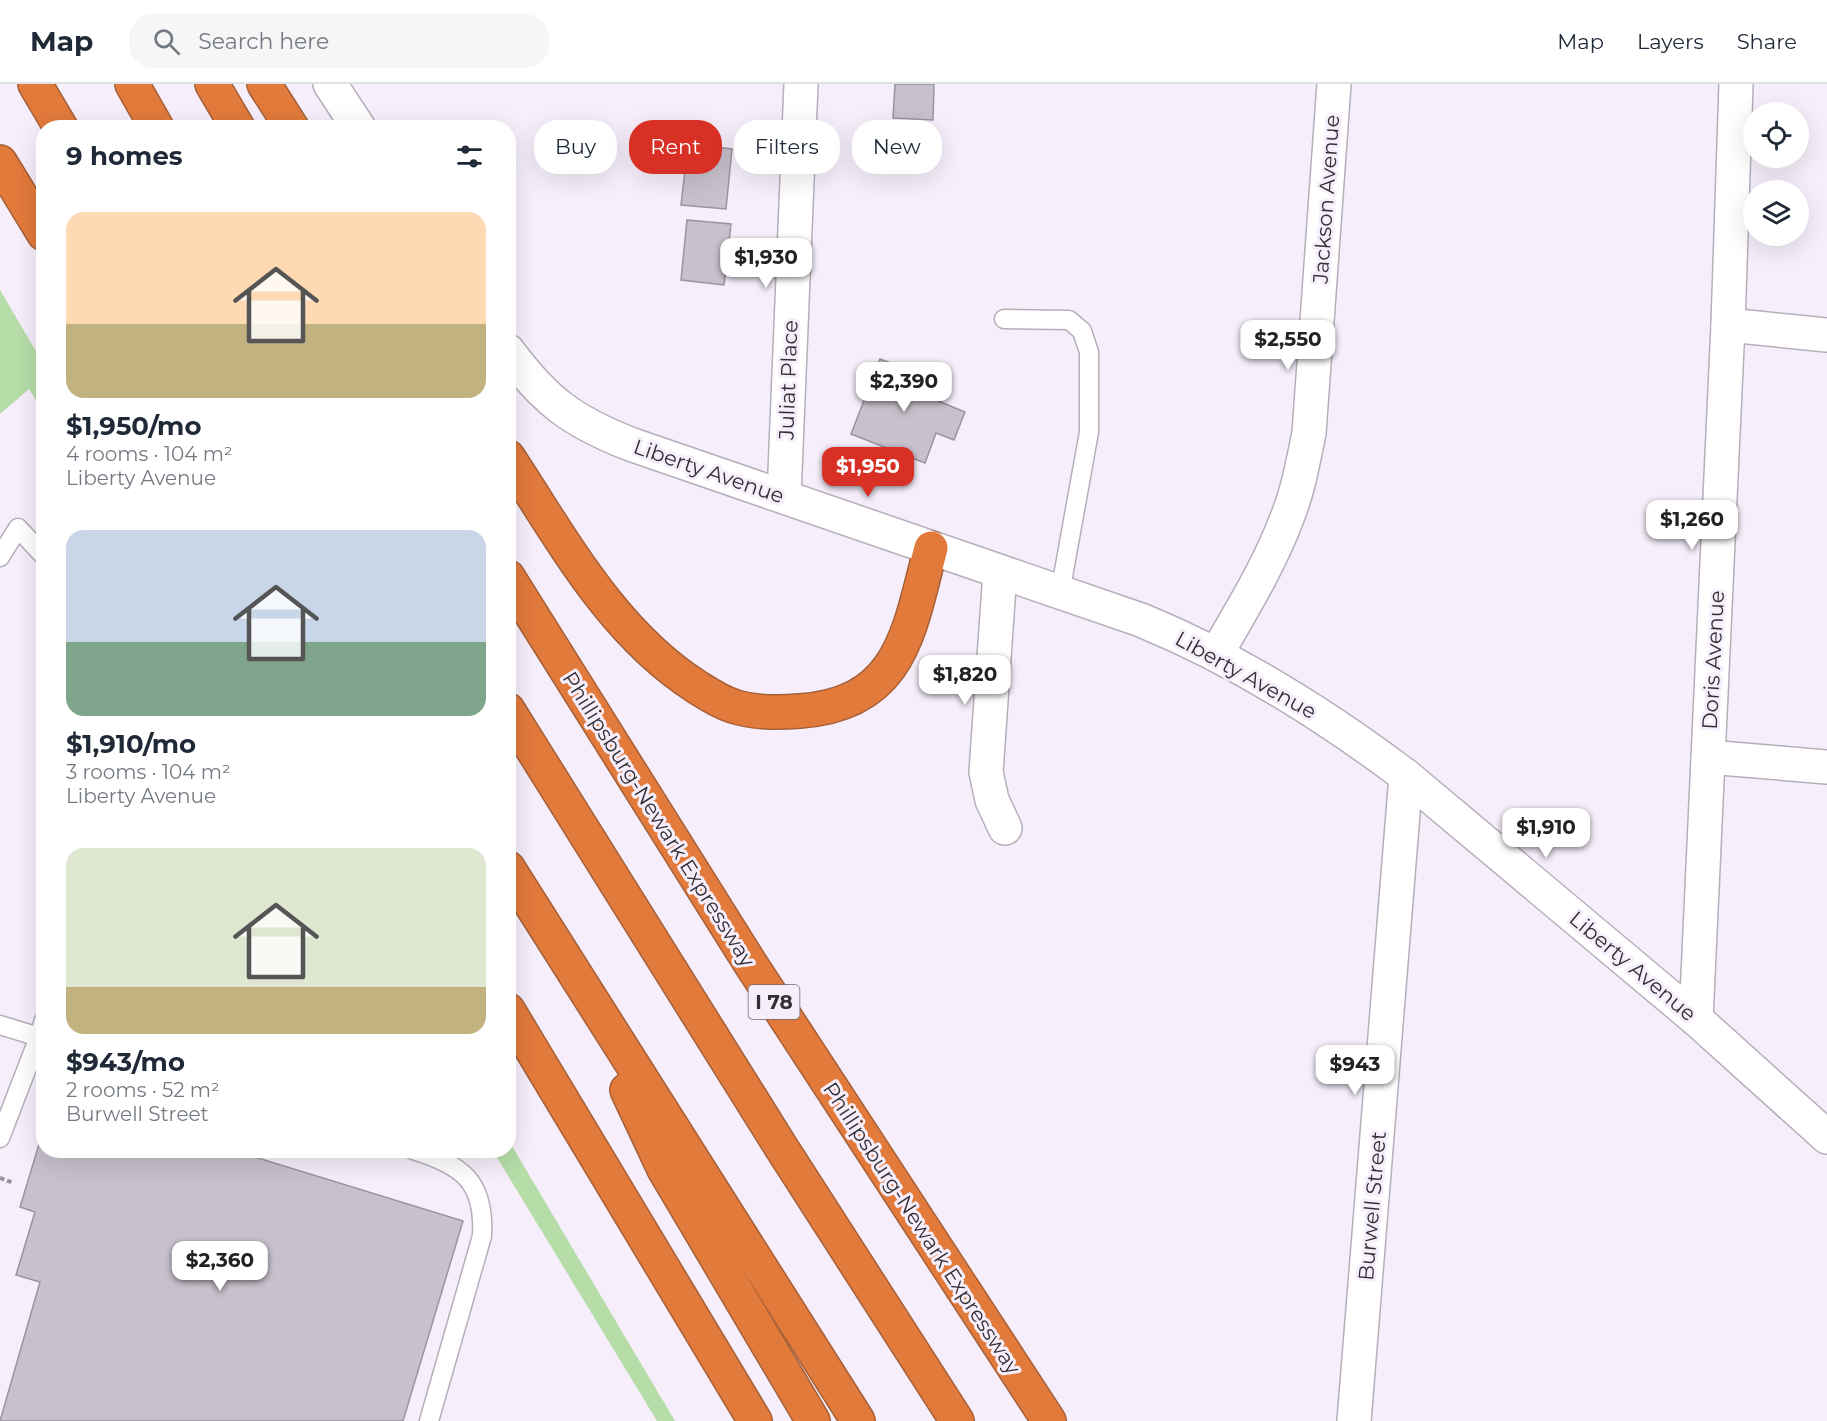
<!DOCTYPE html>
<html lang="en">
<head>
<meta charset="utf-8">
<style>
  body { margin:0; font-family:Montserrat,sans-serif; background:#f6f6f7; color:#1f2937; height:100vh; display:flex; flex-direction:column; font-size:22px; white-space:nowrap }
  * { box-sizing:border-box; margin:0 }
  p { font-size:20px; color:#747a83 }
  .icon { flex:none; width:33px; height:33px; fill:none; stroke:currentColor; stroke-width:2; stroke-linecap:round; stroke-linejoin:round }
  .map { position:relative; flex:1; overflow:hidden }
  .drawer { position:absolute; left:36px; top:36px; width:480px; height:1038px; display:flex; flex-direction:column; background:#fff; border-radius:24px; box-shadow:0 6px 24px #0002 }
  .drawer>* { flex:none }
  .top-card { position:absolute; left:534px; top:36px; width:570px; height:54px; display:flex; gap:12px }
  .fabs { position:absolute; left:1743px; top:18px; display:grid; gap:12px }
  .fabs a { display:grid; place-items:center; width:66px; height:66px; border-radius:50%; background:#fff; box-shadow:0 6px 24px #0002; font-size:30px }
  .price { position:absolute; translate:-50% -51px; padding:0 14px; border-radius:12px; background:#fff; color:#222; font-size:20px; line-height:39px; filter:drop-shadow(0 2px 3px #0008) }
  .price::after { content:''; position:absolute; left:50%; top:36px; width:18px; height:14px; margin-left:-9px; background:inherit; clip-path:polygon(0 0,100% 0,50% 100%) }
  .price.active { background:#d93025; color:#fff }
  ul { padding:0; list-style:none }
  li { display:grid; align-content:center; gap:12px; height:318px; padding:0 30px }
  li span { display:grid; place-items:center; height:186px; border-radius:18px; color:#555 }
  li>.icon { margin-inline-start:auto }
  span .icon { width:108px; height:108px; fill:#fffc; stroke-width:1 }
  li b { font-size:26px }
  h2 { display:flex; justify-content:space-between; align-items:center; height:72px; padding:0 30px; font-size:26px }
  .chip { padding:0 21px; border-radius:24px; background:#fff; box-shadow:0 6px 24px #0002; font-size:21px; line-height:54px }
  .chip.active { background:#d93025; color:#fff }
  header { display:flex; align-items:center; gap:36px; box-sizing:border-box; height:84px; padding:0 30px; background:#fff; border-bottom:2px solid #e0e1e3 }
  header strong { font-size:28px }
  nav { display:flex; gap:33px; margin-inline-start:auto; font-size:21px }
  .search { width:420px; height:54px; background:#f6f6f7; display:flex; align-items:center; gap:15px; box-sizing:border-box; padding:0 21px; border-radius:24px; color:#747a83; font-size:22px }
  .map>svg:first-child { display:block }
</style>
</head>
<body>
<header>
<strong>Map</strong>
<div class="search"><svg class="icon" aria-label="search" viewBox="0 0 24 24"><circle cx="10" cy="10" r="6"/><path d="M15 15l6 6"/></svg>Search here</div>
<nav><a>Map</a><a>Layers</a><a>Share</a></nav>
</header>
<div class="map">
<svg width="1827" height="1337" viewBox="0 0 1827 1337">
  <rect width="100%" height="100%" fill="#f6effb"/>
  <!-- green -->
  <g fill="#b6dda8">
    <polygon points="0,206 43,279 43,327 29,305 0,330"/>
    <polygon points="509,1057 675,1337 657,1337 493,1067 508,1066"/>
  </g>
  <!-- building -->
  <g fill="#c8c1cd" stroke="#9a949f" stroke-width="1.5">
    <polygon points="895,0 934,0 933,36 893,34"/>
    <polygon points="688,60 732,65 726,125 681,121"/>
    <polygon points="687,136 731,140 724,201 681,196"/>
    <polygon points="880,275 928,293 921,310 965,328 954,356 936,349 925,379 851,350"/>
    <polygon points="44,1044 44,1066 232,1066 463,1137 403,1337 0,1337 40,1198 16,1191 35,1128 20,1123"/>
  </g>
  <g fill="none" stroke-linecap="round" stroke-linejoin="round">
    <defs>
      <g id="lane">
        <polyline points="1004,235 1069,236 1082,247 1089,268 1089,348 1060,509"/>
        <polyline points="0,473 18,444 44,472"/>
        <polyline points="44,936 39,953 44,954"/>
        <polyline points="0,941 39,953 0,1054"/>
        <path d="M413,1066C462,1081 485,1097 482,1152L429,1337"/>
      </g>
      <g id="street">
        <polyline points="1728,241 1827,251"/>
        <polyline points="784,412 801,0"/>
        <polyline points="1000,488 986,688 992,716 1005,744"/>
        <path d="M1217,569C1242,525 1269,482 1287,434C1298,407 1303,378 1309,349L1334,0"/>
        <polyline points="1708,673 1827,683"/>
        <polyline points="1696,935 1728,241 1736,0"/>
        <polyline points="1354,1337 1406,692"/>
      </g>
      <g id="secondary">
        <polyline points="330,0 359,44"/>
        <path d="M508,267C546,318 572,337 630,360L1141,536C1236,575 1324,630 1406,692L1696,935L1827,1053"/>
      </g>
      <g id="highway">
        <polyline points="35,0 61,44"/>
        <polyline points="132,0 157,44"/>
        <polyline points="212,0 238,44"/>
        <polyline points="264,0 292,44"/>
        <polyline points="0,78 44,150"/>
        <path d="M508,373C562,455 612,549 697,603C708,610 720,618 733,622C754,629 777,629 800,627C903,620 909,545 931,464"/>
        <polyline points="508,493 750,879 1049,1337"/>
        <polyline points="508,626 781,1063 957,1337"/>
        <polyline points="508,784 858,1337"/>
        <polyline points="508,926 755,1337"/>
        <polyline points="627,1006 664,1085 813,1337"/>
      </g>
    </defs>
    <!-- lane casing -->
    <use href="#lane" stroke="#b6afbb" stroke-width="21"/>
    <!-- street casing -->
    <use href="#street" stroke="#b6afbb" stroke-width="36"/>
    <!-- secondary casing -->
    <use href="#secondary" stroke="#b6afbb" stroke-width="36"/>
    <!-- highway casing -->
    <use href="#highway" stroke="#a56039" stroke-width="36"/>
    <!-- path -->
    <polyline stroke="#959099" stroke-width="4" stroke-dasharray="4.5 3" stroke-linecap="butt" points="0,1094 14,1099"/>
    <!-- lane -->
    <use href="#lane" stroke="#fff" stroke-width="18"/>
    <!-- street -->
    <use href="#street" stroke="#fff" stroke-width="33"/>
    <!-- secondary -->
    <use href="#secondary" stroke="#fff" stroke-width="33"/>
    <!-- highway -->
    <use href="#highway" stroke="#e27a3b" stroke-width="33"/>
  </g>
  <g text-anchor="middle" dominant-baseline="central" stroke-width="6" stroke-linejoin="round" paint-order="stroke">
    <!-- shield labels -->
    <rect fill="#f6effb" stroke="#6e6970" stroke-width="1.5" x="748.5" y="901" width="51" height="34" rx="4.5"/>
    <g font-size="20" font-weight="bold" fill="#333035">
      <text x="774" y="918">I 78</text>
    </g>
    <!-- street labels -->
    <g font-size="21" fill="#333035" stroke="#f6effb">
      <text transform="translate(1326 115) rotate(-86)">Jackson Avenue</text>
      <text transform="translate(788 296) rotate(-88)">Juliat Place</text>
      <text transform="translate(709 387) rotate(19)">Liberty Avenue</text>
      <text transform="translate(1713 576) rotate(-87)">Doris Avenue</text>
      <text transform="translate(1246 591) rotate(29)">Liberty Avenue</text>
      <text transform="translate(659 735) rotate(58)">Phillipsburg-Newark Expressway</text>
      <text transform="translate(1633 882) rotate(40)">Liberty Avenue</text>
      <text transform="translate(1372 1122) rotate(-85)">Burwell Street</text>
      <text transform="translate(922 1144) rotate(57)">Phillipsburg-Newark Expressway</text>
    </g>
  </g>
</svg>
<div class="fabs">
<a><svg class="icon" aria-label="locate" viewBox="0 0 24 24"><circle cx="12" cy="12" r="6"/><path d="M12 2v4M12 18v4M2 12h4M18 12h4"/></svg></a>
<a><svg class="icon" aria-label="layers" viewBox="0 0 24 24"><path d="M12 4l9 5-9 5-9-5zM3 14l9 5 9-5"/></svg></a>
</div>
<b class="price" style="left:766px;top:205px">$1,930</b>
<b class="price" style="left:1288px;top:287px">$2,550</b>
<b class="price" style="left:904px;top:329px">$2,390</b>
<b class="price active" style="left:868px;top:414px">$1,950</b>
<b class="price" style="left:1692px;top:467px">$1,260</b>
<b class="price" style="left:965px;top:622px">$1,820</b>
<b class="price" style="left:1546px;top:775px">$1,910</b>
<b class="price" style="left:1355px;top:1012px">$943</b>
<b class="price" style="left:220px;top:1208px">$2,360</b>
<div class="top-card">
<a class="chip">Buy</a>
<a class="chip active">Rent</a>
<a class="chip">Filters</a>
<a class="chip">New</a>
</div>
<section class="drawer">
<h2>9 homes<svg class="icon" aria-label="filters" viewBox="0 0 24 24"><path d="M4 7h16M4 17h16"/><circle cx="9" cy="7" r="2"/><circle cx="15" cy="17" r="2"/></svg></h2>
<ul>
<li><span style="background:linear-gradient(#ffd9b3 60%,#c2b280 0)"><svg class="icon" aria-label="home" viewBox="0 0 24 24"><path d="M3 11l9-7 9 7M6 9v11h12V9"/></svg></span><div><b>$1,950/mo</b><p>4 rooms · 104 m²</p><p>Liberty Avenue</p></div></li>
<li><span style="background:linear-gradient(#c9d6e8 60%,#7fa58c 0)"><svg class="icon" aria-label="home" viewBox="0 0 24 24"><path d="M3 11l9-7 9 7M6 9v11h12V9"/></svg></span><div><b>$1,910/mo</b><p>3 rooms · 104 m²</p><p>Liberty Avenue</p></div></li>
<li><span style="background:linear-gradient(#dfe7d0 75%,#c2b280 0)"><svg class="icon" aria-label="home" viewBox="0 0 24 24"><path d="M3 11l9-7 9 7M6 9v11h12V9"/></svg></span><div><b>$943/mo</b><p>2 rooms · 52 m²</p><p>Burwell Street</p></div></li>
</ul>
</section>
</div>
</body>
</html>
